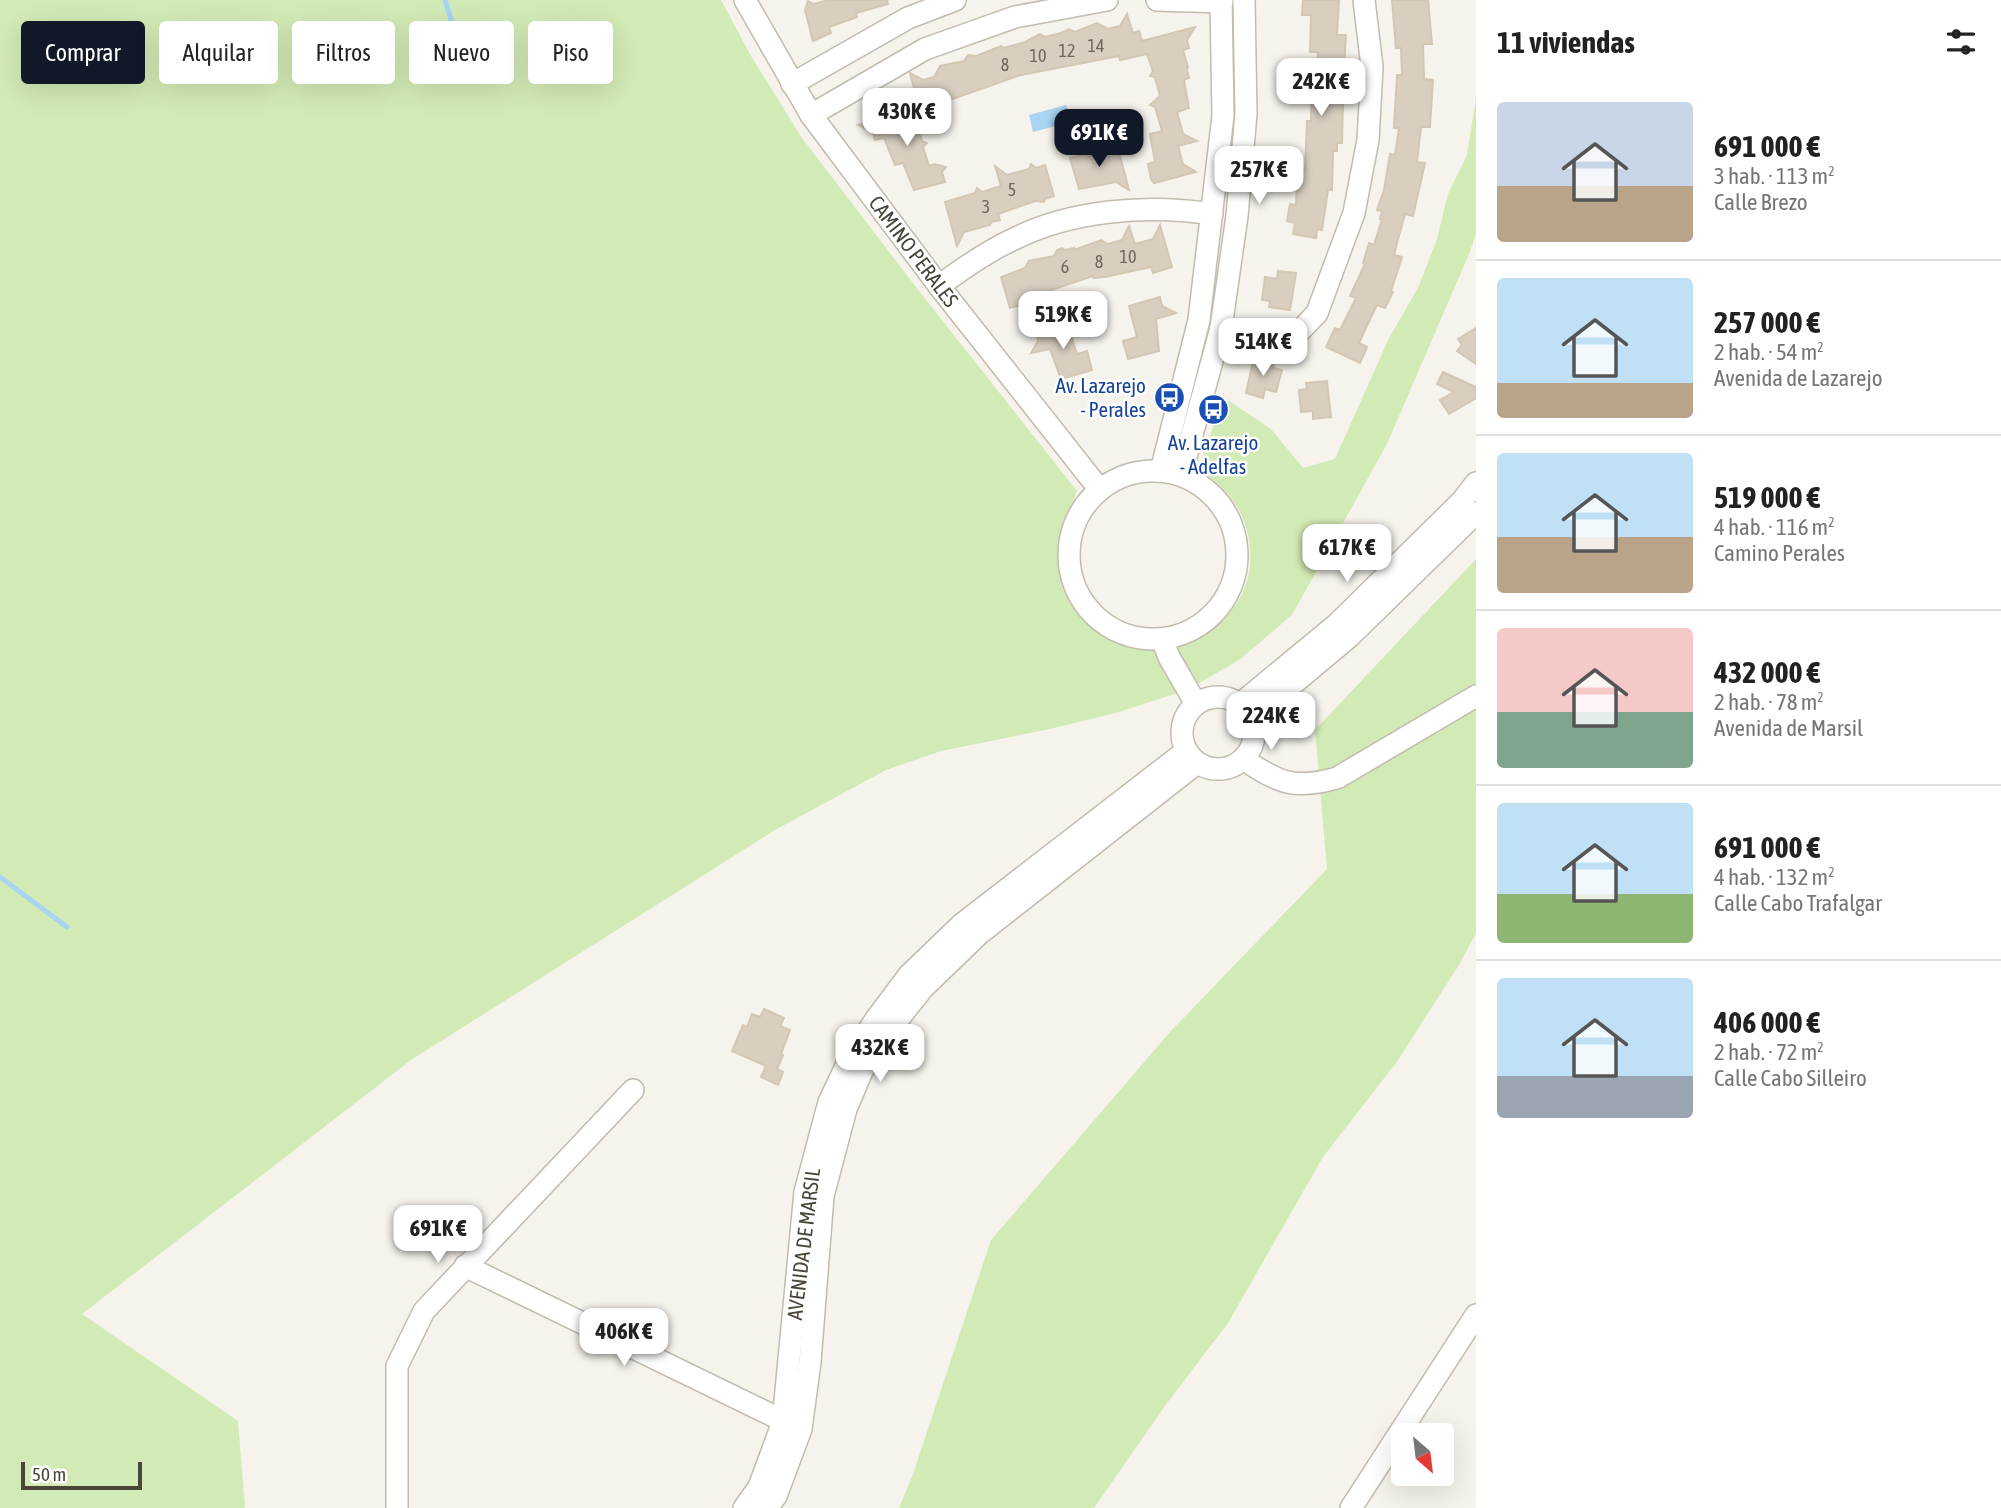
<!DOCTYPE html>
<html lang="es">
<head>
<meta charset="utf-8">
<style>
  body { margin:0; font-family:"Asap Condensed",sans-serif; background:#f2f2f2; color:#222; height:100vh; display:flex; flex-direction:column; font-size:26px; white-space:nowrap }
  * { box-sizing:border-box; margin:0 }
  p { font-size:23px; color:#767676 }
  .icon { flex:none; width:38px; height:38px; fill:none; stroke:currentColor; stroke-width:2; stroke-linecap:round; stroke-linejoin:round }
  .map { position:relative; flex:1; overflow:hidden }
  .sheet { display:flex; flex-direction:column; background:#fff; width:525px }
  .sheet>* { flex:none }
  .banner { position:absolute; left:21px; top:21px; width:665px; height:63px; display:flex; gap:14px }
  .needle { width:46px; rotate:152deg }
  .fabs { position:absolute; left:1391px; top:1423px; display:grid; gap:14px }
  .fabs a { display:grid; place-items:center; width:63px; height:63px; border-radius:7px; background:#fff; box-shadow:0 7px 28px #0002; font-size:35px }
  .scale { position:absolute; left:21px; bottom:18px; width:121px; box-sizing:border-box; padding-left:7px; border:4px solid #4b4439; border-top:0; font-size:19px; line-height:24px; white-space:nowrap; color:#4b4439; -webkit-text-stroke:5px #fff; paint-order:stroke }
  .price { position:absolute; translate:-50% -60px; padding:0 16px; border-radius:14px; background:#fff; color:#222; font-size:23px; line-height:46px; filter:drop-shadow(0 2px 4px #0008) }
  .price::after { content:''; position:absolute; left:50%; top:42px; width:21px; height:16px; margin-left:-10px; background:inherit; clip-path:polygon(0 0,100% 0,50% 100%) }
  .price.active { background:#111827; color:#fff }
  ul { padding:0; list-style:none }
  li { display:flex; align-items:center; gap:21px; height:175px; padding:0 21px }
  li+li { border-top:2px solid #e0e0e0 }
  li span { display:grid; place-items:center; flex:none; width:196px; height:140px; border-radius:7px; color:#555 }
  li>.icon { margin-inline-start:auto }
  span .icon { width:84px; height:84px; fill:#fffc; stroke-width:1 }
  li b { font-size:30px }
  h2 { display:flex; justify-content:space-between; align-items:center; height:84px; padding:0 21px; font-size:30px }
  .pill { padding:0 24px; border-radius:7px; background:#fff; box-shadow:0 7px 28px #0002; font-size:24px; line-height:63px }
  .pill.active { background:#111827; color:#fff }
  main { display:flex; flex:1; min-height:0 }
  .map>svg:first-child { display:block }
</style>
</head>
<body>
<main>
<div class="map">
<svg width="1476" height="1508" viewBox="0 0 1476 1508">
  <rect width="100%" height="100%" fill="#f6f3ec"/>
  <!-- green -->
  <g fill="#d2eab5">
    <path d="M0,0H721L751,56L802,138L919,291L1077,491C1070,511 1058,530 1058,552C1056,642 1167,683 1226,617C1245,596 1252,576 1250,549C1248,515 1229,489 1201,471V463L1222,399L1229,401L1271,429L1303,468L1335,459L1389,338L1418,288L1437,239L1448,194L1467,155L1476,98V234L1469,254L1387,444L1292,615L1239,660L1187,690L1119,712L1050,729L941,751L886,770L775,830L411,1060L82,1314L238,1421L245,1508H0Z"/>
    <polygon points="1476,559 1476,933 1459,965 1396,1063 1323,1157 1228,1323 1167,1403 1094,1508 899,1508 913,1474 991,1240 1170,1032 1327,869 1315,730"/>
  </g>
  <!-- water -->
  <polygon fill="#a9d4f2" points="1066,105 1072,117 1070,118 1071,122 1033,132 1029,115"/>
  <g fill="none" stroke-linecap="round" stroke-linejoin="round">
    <!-- stream -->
    <g stroke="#a9d4f2" stroke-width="5">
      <polyline points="445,0 455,32"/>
      <polyline points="0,877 67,927"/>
    </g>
  </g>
  <!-- building -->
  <g fill="#d8cfc1" stroke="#d3c7b4" stroke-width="2">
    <polygon points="829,0 887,0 888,4 856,13 857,17 829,27 831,33 813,41 805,10 808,1 813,4"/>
    <polygon points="1303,0 1339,0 1337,35 1346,35 1343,82 1348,82 1348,103 1343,103 1342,143 1337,143 1337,151 1333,151 1332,190 1328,190 1322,230 1317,229 1316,238 1293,234 1295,223 1287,221 1290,204 1296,205 1297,171 1305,171 1307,121 1311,121 1312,85 1317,85 1318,52 1310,52 1311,15 1302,15"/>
    <polygon points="1392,0 1428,0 1432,44 1423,44 1424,79 1433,80 1430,127 1421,127 1417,162 1425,163 1413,216 1405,214 1397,243 1394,255 1402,257 1391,291 1393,292 1385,308 1377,305 1364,332 1359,343 1367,347 1360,363 1326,347 1335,328 1340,330 1356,298 1350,296 1365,264 1363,263 1369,243 1374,245 1382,219 1380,219 1382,211 1377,210 1384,190 1390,154 1395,155 1399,128 1394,128 1397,75 1402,75 1401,48 1396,48"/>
    <polygon points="1127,14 1133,33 1139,31 1142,41 1195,27 1187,40 1189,48 1183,50 1188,67 1187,70 1189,78 1184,80 1189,108 1177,112 1183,134 1197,141 1178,146 1183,164 1196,172 1154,183 1151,179 1148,164 1155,162 1150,134 1162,131 1155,107 1150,105 1160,96 1155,77 1150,76 1153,71 1147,54 1120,60 1119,56 1021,75 938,104 940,109 916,117 909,94 915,92 910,73 923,80 934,77 940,66 964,61 968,55 976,56 1001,46 1004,48 1025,42 1040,34 1045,37 1061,33 1069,29 1075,32 1097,23 1108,29 1120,26"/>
    <polygon points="913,110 922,141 927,143 923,147 929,166 935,164 946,167 942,172 945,182 914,190 903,163 895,165 884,138 875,140 873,132 858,125"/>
    <polygon points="1115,148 1119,152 1129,190 1116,182 1079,189 1070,158 1080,156 1082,151 1089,156"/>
    <polygon points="1031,164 1036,168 1045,165 1054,196 1045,199 1044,202 1035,201 998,214 1000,220 991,222 990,225 964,232 957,246 945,202 975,193 977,188 982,192 1001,186 995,166 1007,175 1029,169"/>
    <polygon points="1160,225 1172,267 1153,273 1151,267 1105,277 1094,278 1093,276 1045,292 1044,294 1027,299 1028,303 1010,308 1001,277 1025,268 1029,261 1054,256 1057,250 1062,248 1065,250 1074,248 1074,250 1101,240 1108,244 1122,240 1129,226 1135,244 1153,239"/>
    <polygon points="1278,271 1296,273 1290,310 1269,307 1270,301 1262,300 1265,277 1277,279"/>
    <polygon points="1160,297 1162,306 1176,313 1156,319 1159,351 1128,359 1123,341 1137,337 1129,306"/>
    <polygon points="1067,324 1077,354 1087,351 1092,370 1061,379 1050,349 1031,353 1038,341 1036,332"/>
    <polygon points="1476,328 1476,364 1457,351 1462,345 1458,339"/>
    <polygon points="1254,357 1274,362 1273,368 1282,370 1276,392 1265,389 1263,398 1246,393"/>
    <polygon points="1443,372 1476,387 1476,398 1449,414 1440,400 1454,392 1437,384"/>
    <polygon points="1327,381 1331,417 1313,419 1313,411 1301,412 1299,390 1307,389 1306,383"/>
    <polygon points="764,1009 784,1018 780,1026 790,1030 781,1054 783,1055 777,1069 783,1072 778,1085 761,1077 766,1066 732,1051 743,1025 747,1027 752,1014 760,1017"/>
  </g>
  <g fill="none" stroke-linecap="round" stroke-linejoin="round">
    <defs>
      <g id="minor">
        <polyline points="745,0 811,115 939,286 1100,490"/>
        <polyline points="1157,0 1222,2"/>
        <polyline points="792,84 908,18 955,0"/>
        <polyline points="811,115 925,49 1015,17 1107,0"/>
        <path d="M939,286C962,269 986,252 1012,240C1070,210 1148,204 1212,214"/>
        <polyline points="1221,328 1280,338 1300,331 1317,313 1354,213 1368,140 1372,67 1364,0"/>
        <polyline points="1161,471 1199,320 1223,116 1221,0"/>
        <circle cx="1153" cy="555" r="84"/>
        <polyline points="1181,475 1221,328 1237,216 1246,114 1244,0"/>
        <polyline points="1162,639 1169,657 1196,704"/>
        <circle cx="1218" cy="733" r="36"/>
        <polyline points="1239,705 1337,624 1462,501 1476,483"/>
        <polyline points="1251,719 1349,637 1476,513"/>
        <path d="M1243,759C1279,783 1294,790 1337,778L1476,696"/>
        <polyline points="465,1266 794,1426"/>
        <polyline points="397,1508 397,1366 424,1311 633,1090"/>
        <polyline points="744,1508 759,1487 783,1422 805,1192 829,1102 848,1062 876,1019 909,975 962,924 1186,751"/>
        <polyline points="767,1508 776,1496 801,1429 810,1362 823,1196 846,1109 863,1069 892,1027 923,988 979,934 1197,763"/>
        <polyline points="1351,1508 1476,1315"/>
      </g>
    </defs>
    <!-- minor casing -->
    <use href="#minor" stroke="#c2bbae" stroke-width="24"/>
    <!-- minor -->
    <use href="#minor" stroke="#fff" stroke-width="21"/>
  </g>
  <!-- icons -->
  <defs>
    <symbol id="bus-disc" viewBox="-11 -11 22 22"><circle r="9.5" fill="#1a4fb4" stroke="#fff"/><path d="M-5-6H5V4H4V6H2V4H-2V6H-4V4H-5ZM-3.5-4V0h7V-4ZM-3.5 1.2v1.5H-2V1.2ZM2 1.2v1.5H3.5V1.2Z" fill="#fff"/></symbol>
  </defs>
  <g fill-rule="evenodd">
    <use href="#bus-disc" x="1152" y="380" width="35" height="35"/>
    <use href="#bus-disc" x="1196" y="392" width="35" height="35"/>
  </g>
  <g text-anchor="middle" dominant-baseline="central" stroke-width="5" stroke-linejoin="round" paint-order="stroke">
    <!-- number labels -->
    <g font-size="18" fill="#6e675b">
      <text x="1096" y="45">14</text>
      <text x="1067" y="50">12</text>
      <text x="1038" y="55">10</text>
      <text x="1005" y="64">8</text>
      <text x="1012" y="189">5</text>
      <text x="986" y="206">3</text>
      <text x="1128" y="256">10</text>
      <text x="1099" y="261">8</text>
      <text x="1065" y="266">6</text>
    </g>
    <!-- street labels -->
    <g font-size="21" fill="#4b4439" stroke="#fff">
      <text transform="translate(914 251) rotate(53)">CAMINO PERALES</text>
      <text transform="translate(803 1244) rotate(-83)">AVENIDA DE MARSIL</text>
    </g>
    <!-- transit labels -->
    <g font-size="21" fill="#164399" stroke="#fff" text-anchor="end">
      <text x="1146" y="385">Av. Lazarejo<tspan x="1146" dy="24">- Perales</tspan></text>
      <text x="1213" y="442" text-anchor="middle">Av. Lazarejo<tspan x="1213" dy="24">- Adelfas</tspan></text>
    </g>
  </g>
</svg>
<div class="fabs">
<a><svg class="needle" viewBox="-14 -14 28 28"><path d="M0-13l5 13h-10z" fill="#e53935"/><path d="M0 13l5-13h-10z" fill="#767676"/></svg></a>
</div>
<div class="scale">50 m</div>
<b class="price" style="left:1321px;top:118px">242K €</b>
<b class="price" style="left:907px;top:148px">430K €</b>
<b class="price active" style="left:1099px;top:169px">691K €</b>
<b class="price" style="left:1259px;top:206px">257K €</b>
<b class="price" style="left:1063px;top:351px">519K €</b>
<b class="price" style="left:1263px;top:378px">514K €</b>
<b class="price" style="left:1347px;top:584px">617K €</b>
<b class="price" style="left:1271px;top:752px">224K €</b>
<b class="price" style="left:880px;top:1084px">432K €</b>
<b class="price" style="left:438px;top:1265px">691K €</b>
<b class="price" style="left:624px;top:1368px">406K €</b>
<div class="banner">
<a class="pill active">Comprar</a>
<a class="pill">Alquilar</a>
<a class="pill">Filtros</a>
<a class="pill">Nuevo</a>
<a class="pill">Piso</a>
</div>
</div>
<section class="sheet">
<h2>11 viviendas<svg class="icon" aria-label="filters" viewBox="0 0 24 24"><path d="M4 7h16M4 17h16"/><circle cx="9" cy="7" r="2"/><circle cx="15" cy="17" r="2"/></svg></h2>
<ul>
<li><span style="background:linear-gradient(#c9d6e8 60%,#b9a48a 0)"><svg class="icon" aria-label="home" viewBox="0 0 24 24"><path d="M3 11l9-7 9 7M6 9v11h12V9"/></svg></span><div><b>691 000 €</b><p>3 hab. · 113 m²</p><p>Calle Brezo</p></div></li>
<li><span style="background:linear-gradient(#bfe0f5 75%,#b9a48a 0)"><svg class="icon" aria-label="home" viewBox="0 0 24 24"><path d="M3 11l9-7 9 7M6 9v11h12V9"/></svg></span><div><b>257 000 €</b><p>2 hab. · 54 m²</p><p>Avenida de Lazarejo</p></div></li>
<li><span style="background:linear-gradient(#bfe0f5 60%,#b9a48a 0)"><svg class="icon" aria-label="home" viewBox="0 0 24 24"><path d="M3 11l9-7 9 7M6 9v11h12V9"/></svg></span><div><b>519 000 €</b><p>4 hab. · 116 m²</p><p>Camino Perales</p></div></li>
<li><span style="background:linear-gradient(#f6c9c9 60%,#7fa58c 0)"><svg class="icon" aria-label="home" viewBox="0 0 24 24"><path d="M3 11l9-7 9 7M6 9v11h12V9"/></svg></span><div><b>432 000 €</b><p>2 hab. · 78 m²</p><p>Avenida de Marsil</p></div></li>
<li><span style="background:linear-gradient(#bfe0f5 65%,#8fb573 0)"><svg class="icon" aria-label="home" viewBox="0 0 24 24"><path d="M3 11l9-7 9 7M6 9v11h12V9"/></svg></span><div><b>691 000 €</b><p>4 hab. · 132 m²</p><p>Calle Cabo Trafalgar</p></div></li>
<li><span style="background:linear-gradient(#bfe0f5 70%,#9aa5b1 0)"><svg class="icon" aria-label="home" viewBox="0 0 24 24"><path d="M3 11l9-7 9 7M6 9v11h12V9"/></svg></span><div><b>406 000 €</b><p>2 hab. · 72 m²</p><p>Calle Cabo Silleiro</p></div></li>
</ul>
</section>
</main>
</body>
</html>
